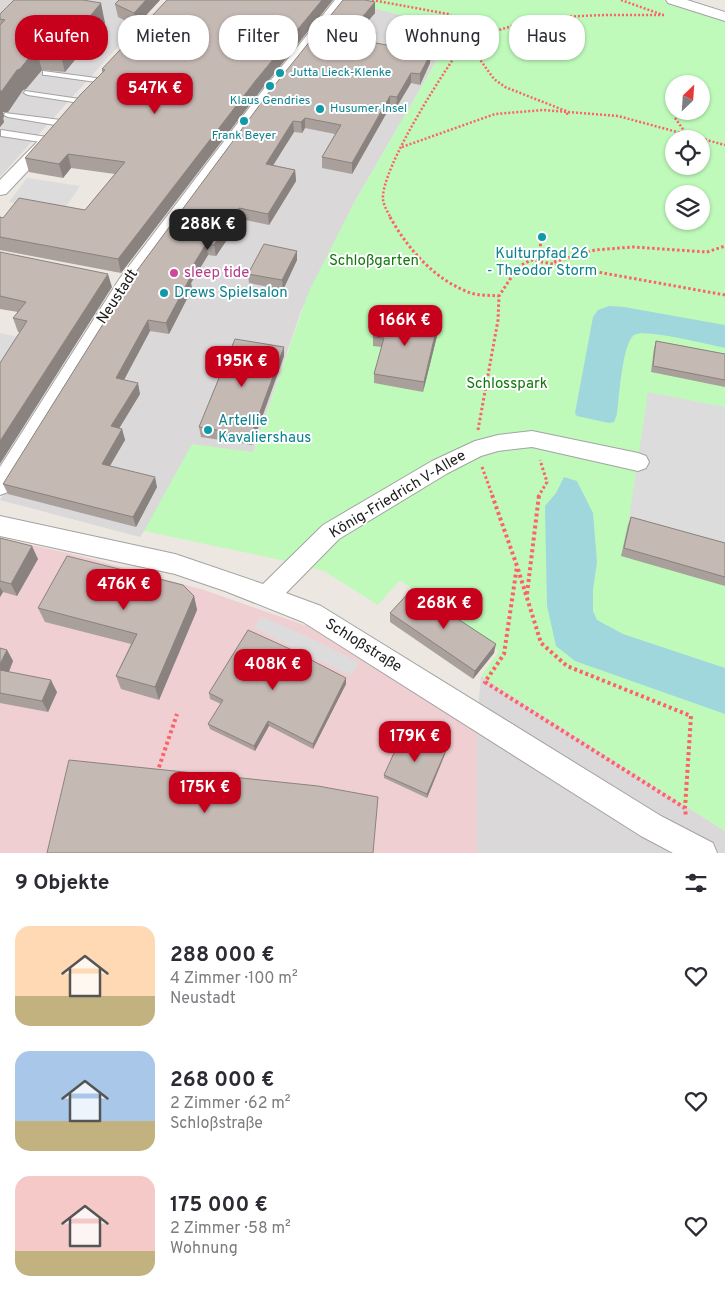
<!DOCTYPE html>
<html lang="de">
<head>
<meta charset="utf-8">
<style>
  body { margin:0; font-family:Overpass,sans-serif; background:#f7f7f7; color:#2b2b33; height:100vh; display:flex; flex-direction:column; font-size:19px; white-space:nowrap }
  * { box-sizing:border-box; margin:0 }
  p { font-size:16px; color:#7c7c81 }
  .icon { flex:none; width:28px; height:28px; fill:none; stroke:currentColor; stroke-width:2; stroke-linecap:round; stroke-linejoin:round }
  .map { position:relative; height:853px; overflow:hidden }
  .details { display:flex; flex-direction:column; background:#fff; flex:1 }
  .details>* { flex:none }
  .banner { position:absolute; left:15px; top:15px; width:695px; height:45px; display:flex; gap:10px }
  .needle { width:32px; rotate:25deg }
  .buttons { position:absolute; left:665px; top:75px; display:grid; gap:10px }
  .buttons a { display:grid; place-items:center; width:45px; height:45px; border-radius:50%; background:#fff; box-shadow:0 1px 4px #0004; font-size:25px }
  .price { position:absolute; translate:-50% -42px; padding:0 11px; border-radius:10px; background:#c7001c; color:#fff; font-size:16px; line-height:32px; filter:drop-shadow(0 1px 2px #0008) }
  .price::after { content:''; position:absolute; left:50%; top:30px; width:15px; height:11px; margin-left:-8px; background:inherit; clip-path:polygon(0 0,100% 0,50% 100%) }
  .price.current { background:#222; color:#fff }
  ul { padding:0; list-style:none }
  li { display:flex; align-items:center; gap:15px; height:125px; padding:0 15px }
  li span { display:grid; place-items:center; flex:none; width:140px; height:100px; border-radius:15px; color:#555 }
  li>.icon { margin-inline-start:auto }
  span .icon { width:60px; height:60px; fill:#fffc; stroke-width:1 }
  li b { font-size:21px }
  h2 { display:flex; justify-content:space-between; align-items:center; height:60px; padding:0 15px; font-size:21px }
  .pill { padding:0 18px; border-radius:20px; background:#fff; box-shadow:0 1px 4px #0004; font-size:18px; line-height:45px }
  .pill.current { background:#c7001c; color:#fff }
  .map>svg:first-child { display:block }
</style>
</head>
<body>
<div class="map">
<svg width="725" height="853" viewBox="0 0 725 853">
  <rect width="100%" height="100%" fill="#ede7e1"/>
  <!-- residential -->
  <g fill="#dad8d9">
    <polygon points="0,0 160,0 0,177"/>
    <polygon points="351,2 434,24 444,31 445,39 441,53 355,201 301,311 253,452 144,531 140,537 0,500 133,283"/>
    <polygon points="481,676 725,831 725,853 477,853 477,721"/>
  </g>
  <!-- commercial -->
  <polygon fill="#efcfd2" points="0,538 81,556 204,590 307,626 477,732 477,853 0,853"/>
  <!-- park -->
  <path fill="#bffabb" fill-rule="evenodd" d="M354,0H661L725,22V831L481,676L499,651L400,580L378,605L324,571L281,560L144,531L192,444L253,452L309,291L355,201L441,53L445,39L444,31L434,24L351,2ZM674,84H701V111H674ZM674,139H701V166H674ZM674,194H701V221H674Z"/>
  <!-- parking -->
  <g fill="#dcdcdc">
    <polygon points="393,16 427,25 432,41 382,30"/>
    <polygon points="27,178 80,186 63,211 9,202"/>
    <polygon points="0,333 23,338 0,372"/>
    <polygon points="648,392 725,407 725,551 628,525"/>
    <polygon points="261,616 304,635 359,662 351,676 254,628"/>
  </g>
  <!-- water -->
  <g fill="#9fd7dd">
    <path d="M609,306L624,307L725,325V348C710,345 644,328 634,335C622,344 619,399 617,414L614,422L609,423L577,416L575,413L593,317L598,310Z"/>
    <polygon points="564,477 577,481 593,513 597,562 593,590 593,611 597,620 623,634 725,668 725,714 575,661 556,646 547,606 545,506 556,493"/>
  </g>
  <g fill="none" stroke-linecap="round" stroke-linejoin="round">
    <defs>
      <g id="service">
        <polygon points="43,71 96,78 100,80 96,82 46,75 43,75"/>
        <polygon points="25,91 80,99 84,101 80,103 28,95 24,93"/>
        <polygon points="5,113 61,120 65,123 61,126 8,117 4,115"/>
        <polygon points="1,130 47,137 51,140 47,143 1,136"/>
      </g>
      <g id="minor">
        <polygon points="335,0 349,0 269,101 134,286 8,492 0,495 0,467 120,278 259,95"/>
        <polygon points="666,0 687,0 725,12 725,21 668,3"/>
        <polygon points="47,136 53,138 55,141 53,144 6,194 0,195 0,180 41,138"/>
        <polygon points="532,431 638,453 646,456 649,462 646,468 638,471 532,447 498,451 481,456 448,473 339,539 286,593 321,606 661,816 713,843 717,853 673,853 641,836 303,622 225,591 175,574 0,536 0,516 175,554 263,584 323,525 432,461 475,441 498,435"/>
      </g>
    </defs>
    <!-- service casing -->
    <use href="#service" stroke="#a3a3a3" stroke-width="2"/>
    <!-- minor casing -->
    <use href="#minor" stroke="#a3a3a3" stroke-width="2"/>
    <!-- path-far2 -->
    <g stroke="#fd6268" stroke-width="2.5" stroke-dasharray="2 2" stroke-linecap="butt">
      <path d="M372,0L448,14L466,25L469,37C448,64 380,169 383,200C384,206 388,213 391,218"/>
      <polyline points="621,0 663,15"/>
      <polyline points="472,43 473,50 494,79 505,87 566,111 568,116"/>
      <path d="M457,52C466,47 474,40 483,36C540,12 605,15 665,15"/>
      <polyline points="675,118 685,132"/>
      <polyline points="402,147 495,114 543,110 618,116 725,145"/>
    </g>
    <!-- path-far1 -->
    <g stroke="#fd6268" stroke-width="3" stroke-dasharray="2.5 2.5" stroke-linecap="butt">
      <path d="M390,217C408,249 433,278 468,292C477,296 489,295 499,296"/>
      <polyline points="538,261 541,241"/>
      <polyline points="554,262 595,250 633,247 707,252 725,246"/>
      <polyline points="478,430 498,320 499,296 518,267 531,260 725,295"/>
      <polyline points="482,467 493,497"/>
      <polyline points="538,497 547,482 540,460"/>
    </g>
    <!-- path -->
    <g stroke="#fd6268" stroke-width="4" stroke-dasharray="3 3" stroke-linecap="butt">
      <polyline points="492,495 517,566 504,654 485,682 685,808 686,817"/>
      <polyline points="518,569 541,643 567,666 691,716 685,808"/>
      <polyline points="527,594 539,495"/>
      <polyline points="157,773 177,714"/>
    </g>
    <!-- service -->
    <use href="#service" fill="#fff" fill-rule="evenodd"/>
    <!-- minor -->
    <use href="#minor" fill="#fff" fill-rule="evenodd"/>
  </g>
  <!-- wall -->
  <g fill="#a99f9b">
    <polygon points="119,0 160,0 136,26 118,17 115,4"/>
    <polygon points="375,2 375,13 361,29 376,32 376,43 430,63 420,85 411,83 396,108 390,107 352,174 322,168 322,157 335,134 305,128 302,133 294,132 273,165 295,170 296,181 269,225 241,219 216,256 208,255 191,283 192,289 169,334 150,331 124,380 140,394 119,428 122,429 125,440 110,466 157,487 136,527 8,494 3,484"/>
    <polygon points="0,14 105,23 65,72 42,70 26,89 23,90 8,112 3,112 4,117 3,118 4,122 0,127"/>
    <polygon points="102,69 258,94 121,273 0,250 0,217 3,218 85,210 115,174 71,168 63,178 29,172 25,158 102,73"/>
    <polygon points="297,251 297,260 283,290 249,283 248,274"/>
    <polygon points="0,252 112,287 20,332 18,332 13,318 18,312 0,309"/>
    <polygon points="438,322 438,332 423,392 374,383 374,374 382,347 373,346 373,337"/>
    <polygon points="656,341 725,354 725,387 651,372 654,348"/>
    <polygon points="284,347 284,356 252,445 201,437 199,427"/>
    <polygon points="631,517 725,543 725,586 621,556 628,525"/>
    <polygon points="0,538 38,559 17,596 3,592 0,597"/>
    <polygon points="194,596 197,610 159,700 121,689 116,676 131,644 45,622 38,608"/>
    <polygon points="390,613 494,653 473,679 390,622"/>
    <polygon points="0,648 7,650 13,661 9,672 57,692 48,712 0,703"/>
    <polygon points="346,678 346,684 313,749 269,726 255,751 210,729 208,724 221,704 210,699 209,693"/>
    <polygon points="445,754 427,798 384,778 384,775"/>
  </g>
  <!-- shaded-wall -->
  <g fill="#8a827e">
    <polygon points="146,0 160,0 136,26 134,13"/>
    <polygon points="322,0 333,0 258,94 121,273 118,259 256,80"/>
    <polygon points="375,2 375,13 353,38 353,28"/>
    <polygon points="101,3 105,23 65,72 60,52"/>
    <polygon points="376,32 376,42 370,53 370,42"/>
    <polygon points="36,49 42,70 26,89 23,90 8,112 3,112 4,117 3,118 4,122 0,127 0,91 17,70"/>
    <polygon points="431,53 430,63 420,85 420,74"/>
    <polygon points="411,73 411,83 396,108 397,97"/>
    <polygon points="390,96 390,107 352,174 352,163"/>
    <polygon points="305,118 305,128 302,133 301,122"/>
    <polygon points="293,121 294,132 267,175 266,164"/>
    <polygon points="68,154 71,168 63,178 59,164"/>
    <polygon points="295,170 296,181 269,225 268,214"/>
    <polygon points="239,208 241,219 216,256 214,245"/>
    <polygon points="206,244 208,255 191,283 192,289 169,334 166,323 186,277"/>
    <polygon points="297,251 297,260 283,290 282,280"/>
    <polygon points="108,274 112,287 0,464 0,441"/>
    <polygon points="148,320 150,331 119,389 116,378"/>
    <polygon points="438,322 438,332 423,392 424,382"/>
    <polygon points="284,347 284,356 252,445 251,436"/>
    <polygon points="138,383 140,394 114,437 111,426"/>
    <polygon points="122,429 125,440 105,474 102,464"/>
    <polygon points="155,477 157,487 136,527 133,517"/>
    <polygon points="32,546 38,559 17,596 11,584"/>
    <polygon points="0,587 3,592 0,597"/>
    <polygon points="194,596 197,610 159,700 155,687"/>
    <polygon points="496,644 494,653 473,679 475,671"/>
    <polygon points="7,650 13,661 5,681 0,673 0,664"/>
    <polygon points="346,678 346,684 313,749 313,744"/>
    <polygon points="51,680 57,692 48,712 42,701"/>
    <polygon points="268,721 269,726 255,751 254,746"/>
    <polygon points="446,750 445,754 427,798 427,794"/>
  </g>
  <!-- building -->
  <g fill="#c5b9b4" stroke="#8a827e">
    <polygon points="14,0 83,0 101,3 60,52 36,49 20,69 17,70 2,91 0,91 0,25 5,20 0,19 0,14"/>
    <polygon points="119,0 146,0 134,13 115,4"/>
    <polygon points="167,0 322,0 256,80 118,259 0,237 0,217 3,218 19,198 85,210 125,162 68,154 59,164 25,158 81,94 105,70 102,69"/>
    <polygon points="343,0 365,0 375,2 353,28 376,32 370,42 431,53 420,74 411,73 397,97 390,96 352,163 322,157 341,125 305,118 301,122 293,121 266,164 295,170 268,214 239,208 214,245 206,244 186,277 190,278 166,323 148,320 116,378 138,383 111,426 122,429 102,464 155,477 133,517 3,484 133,276 270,91"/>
    <polygon points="264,244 297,251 282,280 248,274"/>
    <polygon points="0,252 108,274 0,441 0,363 27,321 13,318 26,302 0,296"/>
    <polygon points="380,313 438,322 424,382 374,374 384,338 373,337"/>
    <polygon points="235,339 284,347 251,436 199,427"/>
    <polygon points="656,341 725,354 725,380 653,366"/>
    <polygon points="631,517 725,543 725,577 624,548"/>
    <polygon points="0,538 32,546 11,584 0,581"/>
    <polygon points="67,556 183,585 194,596 155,687 116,676 137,634 38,608"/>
    <polygon points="412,589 496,644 475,671 390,613"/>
    <polygon points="248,630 290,649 346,678 313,744 268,721 254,746 208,724 223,700 209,693"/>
    <polygon points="0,648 7,650 0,664"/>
    <polygon points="0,670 51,680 42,701 0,693"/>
    <polygon points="404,731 446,750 427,794 384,775"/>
    <polygon points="69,760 318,786 378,797 373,853 47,853"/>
  </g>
  <!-- markers -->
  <g fill="#0f9aa8" stroke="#fff" stroke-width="2">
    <circle cx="280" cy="73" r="5"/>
    <circle cx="270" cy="86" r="5"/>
    <circle cx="320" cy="109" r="5"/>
    <circle cx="244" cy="121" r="5"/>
    <circle cx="542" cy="237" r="5"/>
    <circle cx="164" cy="293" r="5"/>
    <circle cx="208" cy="430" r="5"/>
  </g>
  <circle fill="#d1479c" stroke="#fff" stroke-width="2" cx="174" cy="273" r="5"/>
  <g text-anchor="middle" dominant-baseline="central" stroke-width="4" stroke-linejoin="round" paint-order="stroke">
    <!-- far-culture labels -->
    <g font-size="12" fill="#0d838f" stroke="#fff" text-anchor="start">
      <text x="290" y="73">Jutta Lieck-Klenke</text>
      <text x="270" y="101" text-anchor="middle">Klaus Gendries</text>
      <text x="330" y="109">Husumer Insel</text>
      <text x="244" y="136" text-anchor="middle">Frank Beyer</text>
    </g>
    <!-- culture labels -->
    <g font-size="15" fill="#0d838f" stroke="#fff" text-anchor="start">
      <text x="542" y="254" text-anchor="middle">Kulturpfad 26<tspan x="542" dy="17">- Theodor Storm</tspan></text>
      <text x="174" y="293">Drews Spielsalon</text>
      <text x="218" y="421">Artellie<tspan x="218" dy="17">Kavaliershaus</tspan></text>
    </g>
    <!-- park labels -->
    <g font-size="15" fill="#0f7a09" stroke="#fff">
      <text x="374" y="261">Schloßgarten</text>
      <text x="507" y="384">Schlosspark</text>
    </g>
    <!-- hotel labels -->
    <g font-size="15" fill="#b23c85" stroke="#fff" text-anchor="start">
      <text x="184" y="273">sleep tide</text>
    </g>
    <!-- street labels -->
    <g font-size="15" fill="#1c1c1c" stroke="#fff">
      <text transform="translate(118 297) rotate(-57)">Neustadt</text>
      <text transform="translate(398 495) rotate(-31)">König-Friedrich V-Allee</text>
      <text transform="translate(363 646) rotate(32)">Schloßstraße</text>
    </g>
  </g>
</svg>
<div class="buttons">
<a><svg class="needle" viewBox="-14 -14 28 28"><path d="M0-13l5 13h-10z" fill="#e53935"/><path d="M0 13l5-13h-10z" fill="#7c7c81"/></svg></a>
<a><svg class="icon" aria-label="locate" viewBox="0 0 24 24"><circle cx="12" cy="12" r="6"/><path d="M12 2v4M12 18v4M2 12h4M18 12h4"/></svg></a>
<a><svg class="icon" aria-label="layers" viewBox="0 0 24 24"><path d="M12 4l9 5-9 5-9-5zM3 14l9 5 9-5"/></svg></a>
</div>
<b class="price" style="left:155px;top:115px">547K €</b>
<b class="price current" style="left:208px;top:251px">288K €</b>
<b class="price" style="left:405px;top:347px">166K €</b>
<b class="price" style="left:242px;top:388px">195K €</b>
<b class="price" style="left:124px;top:611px">476K €</b>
<b class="price" style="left:444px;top:630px">268K €</b>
<b class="price" style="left:273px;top:691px">408K €</b>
<b class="price" style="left:415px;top:763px">179K €</b>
<b class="price" style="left:205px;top:814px">175K €</b>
<div class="banner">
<a class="pill current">Kaufen</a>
<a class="pill">Mieten</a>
<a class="pill">Filter</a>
<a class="pill">Neu</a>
<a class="pill">Wohnung</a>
<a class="pill">Haus</a>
</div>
</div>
<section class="details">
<h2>9 Objekte<svg class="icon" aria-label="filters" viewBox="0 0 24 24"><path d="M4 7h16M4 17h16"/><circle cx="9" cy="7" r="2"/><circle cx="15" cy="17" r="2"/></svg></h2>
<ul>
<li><span style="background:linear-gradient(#ffd9b3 70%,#c2b280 0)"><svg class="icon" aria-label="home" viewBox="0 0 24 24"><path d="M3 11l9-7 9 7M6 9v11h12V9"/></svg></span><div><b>288 000 €</b><p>4 Zimmer · 100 m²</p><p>Neustadt</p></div><svg class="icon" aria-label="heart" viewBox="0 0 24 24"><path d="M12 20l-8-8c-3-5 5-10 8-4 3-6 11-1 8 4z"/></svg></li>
<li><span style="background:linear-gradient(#a9c7e8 70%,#c2b280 0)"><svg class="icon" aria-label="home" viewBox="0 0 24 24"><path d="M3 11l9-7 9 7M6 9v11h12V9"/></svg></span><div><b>268 000 €</b><p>2 Zimmer · 62 m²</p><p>Schloßstraße</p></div><svg class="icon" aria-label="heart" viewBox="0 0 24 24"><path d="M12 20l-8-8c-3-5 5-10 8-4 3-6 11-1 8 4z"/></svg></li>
<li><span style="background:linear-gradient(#f6c9c9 75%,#c2b280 0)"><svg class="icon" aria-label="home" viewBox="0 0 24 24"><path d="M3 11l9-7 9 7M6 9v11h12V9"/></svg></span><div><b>175 000 €</b><p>2 Zimmer · 58 m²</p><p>Wohnung</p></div><svg class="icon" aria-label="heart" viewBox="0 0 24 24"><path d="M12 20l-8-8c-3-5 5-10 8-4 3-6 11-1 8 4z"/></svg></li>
</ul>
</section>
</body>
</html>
